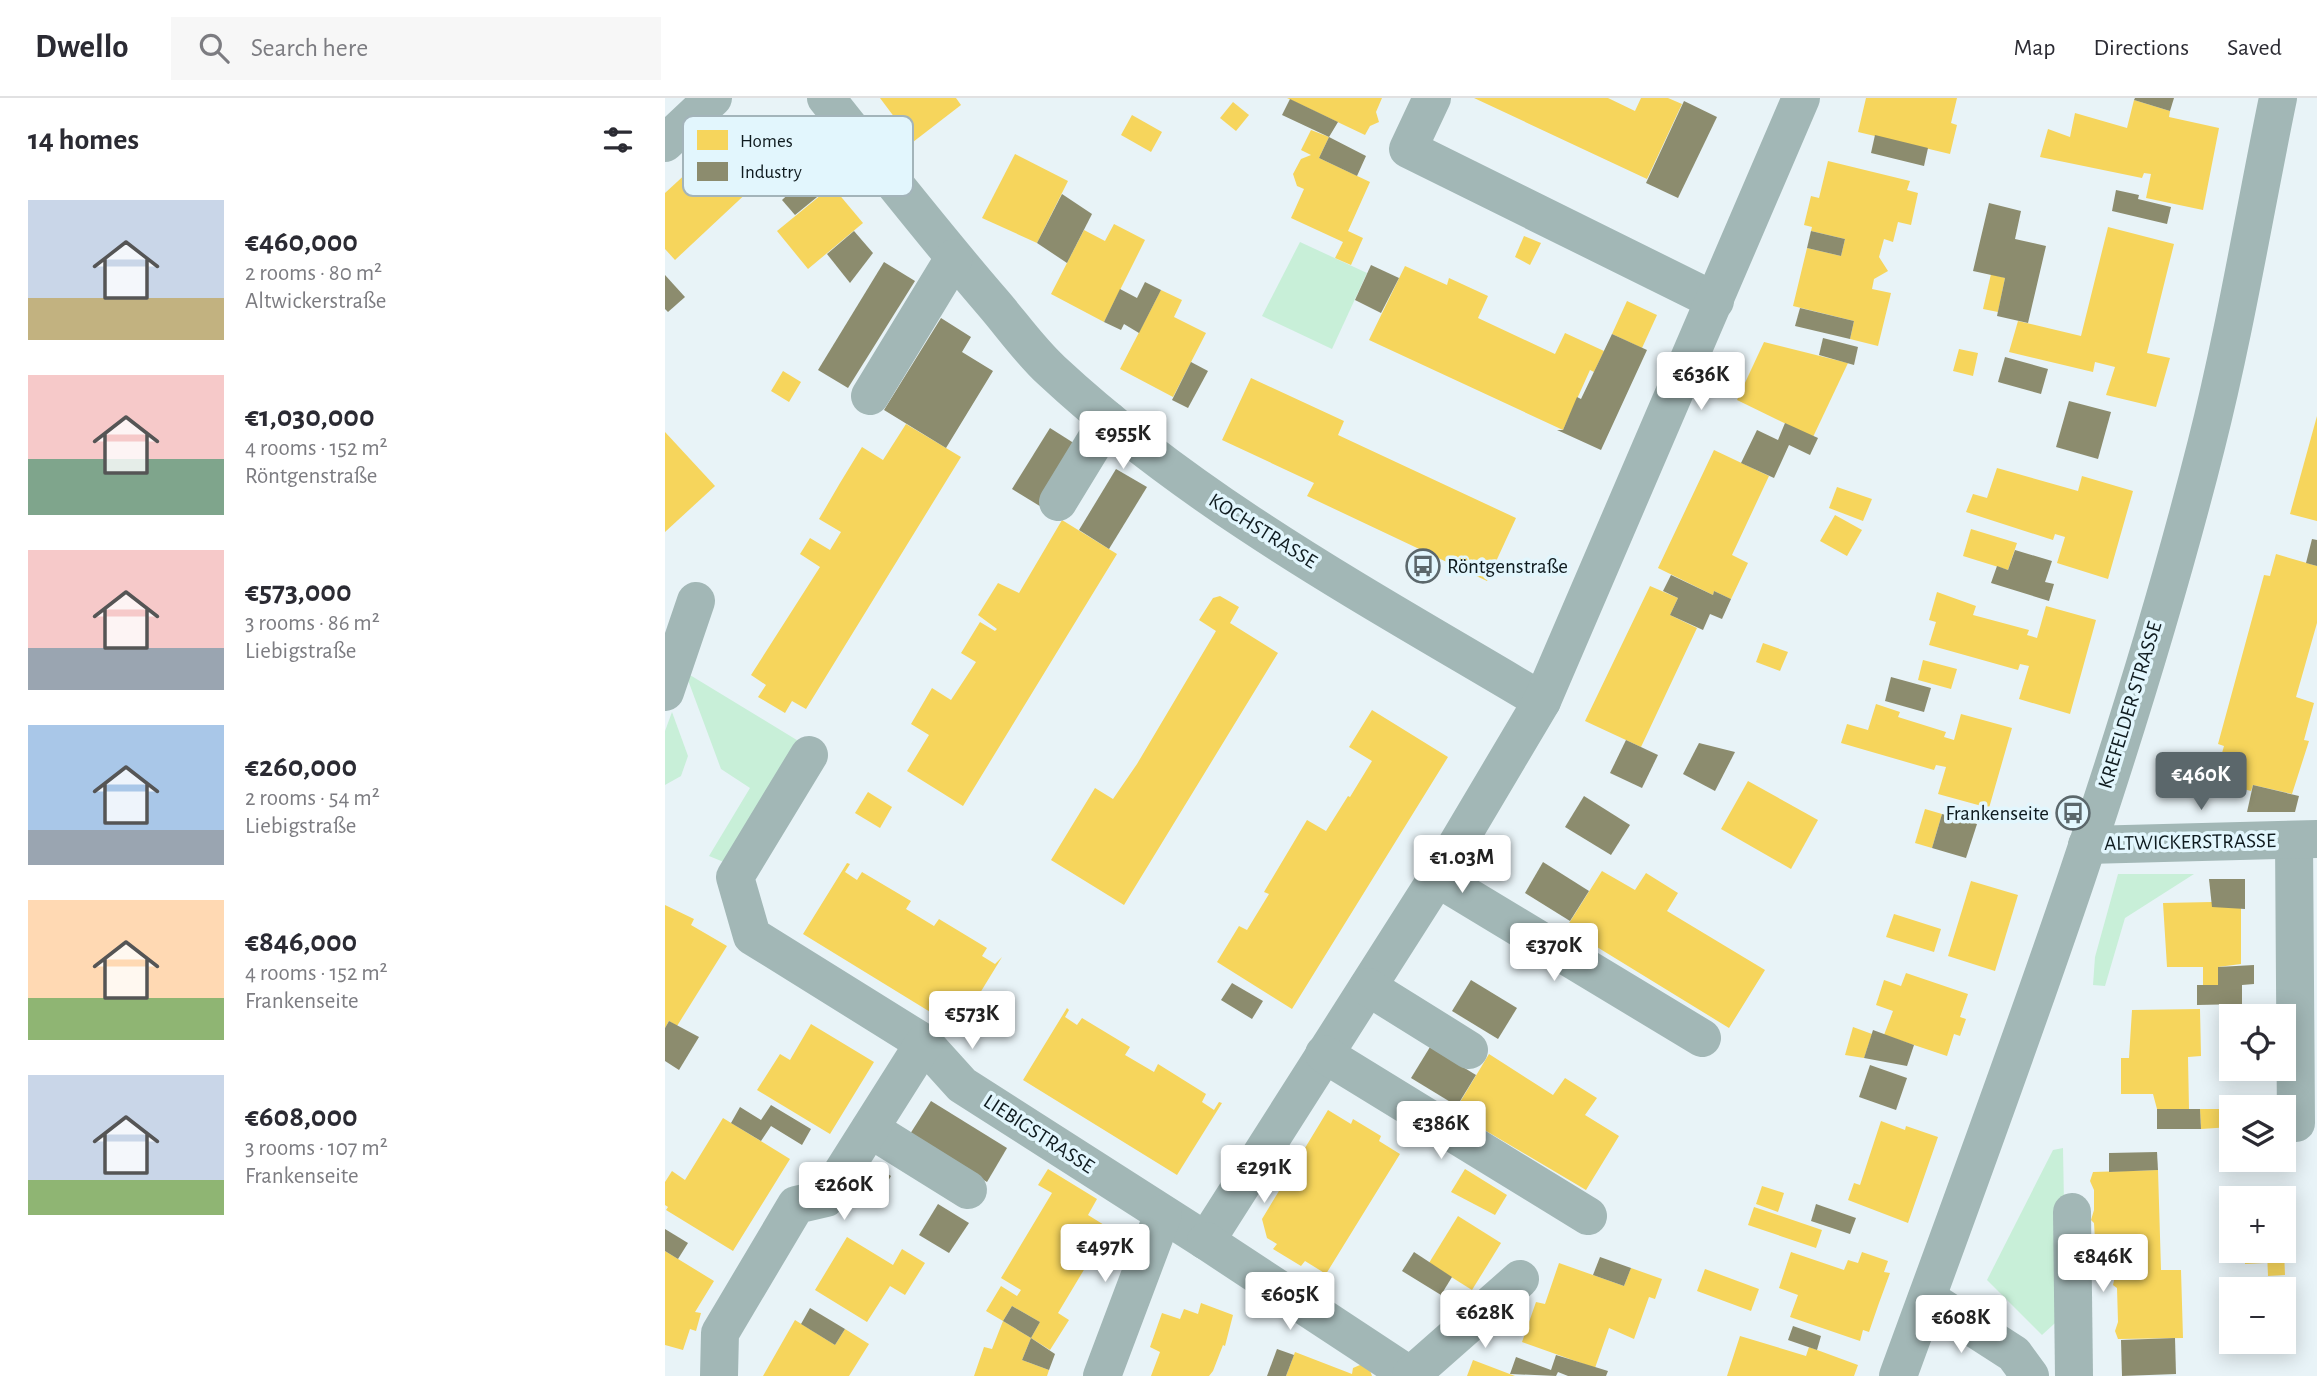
<!DOCTYPE html>
<html lang="en">
<head>
<meta charset="utf-8">
<style>
  body { margin:0; font-family:"Alegreya Sans",sans-serif; background:#f7f7f7; color:#2b2b33; height:100vh; display:flex; flex-direction:column; font-size:26px; white-space:nowrap }
  * { box-sizing:border-box; margin:0 }
  p { font-size:23px; color:#7c7c81 }
  .icon { flex:none; width:38px; height:38px; fill:none; stroke:currentColor; stroke-width:2; stroke-linecap:round; stroke-linejoin:round }
  .map { position:relative; flex:1; overflow:hidden }
  .sheet { display:flex; flex-direction:column; background:#fff; width:665px }
  .sheet>* { flex:none }
  .tools { position:absolute; left:1554px; top:906px; display:grid; gap:14px }
  .tools a { display:grid; place-items:center; width:77px; height:77px; border-radius:0px; background:#fff; box-shadow:0 4px 18px #0003; font-size:35px }
  .price { position:absolute; translate:-50% -60px; padding:0 16px; border-radius:7px; background:#fff; color:#222; font-size:23px; line-height:46px; filter:drop-shadow(0 2px 4px #0008) }
  .price::after { content:''; position:absolute; left:50%; top:42px; width:21px; height:16px; margin-left:-10px; background:inherit; clip-path:polygon(0 0,100% 0,50% 100%) }
  .price.selected { background:#5b676b; color:#fff }
  ul { padding:0; list-style:none }
  li { display:flex; align-items:center; gap:21px; height:175px; padding:0 28px }
  li span { display:grid; place-items:center; flex:none; width:196px; height:140px; border-radius:0px; color:#555 }
  li>.icon { margin-inline-start:auto }
  span .icon { width:84px; height:84px; fill:#fffc; stroke-width:1 }
  li b { font-size:30px }
  h2 { display:flex; justify-content:space-between; align-items:center; height:84px; padding:0 28px; font-size:30px }
  header { display:flex; align-items:center; gap:42px; box-sizing:border-box; height:98px; padding:0 35px; background:#fff; border-bottom:2px solid #e1e1e2 }
  header strong { font-size:33px }
  nav { display:flex; gap:38px; margin-inline-start:auto; font-size:24px }
  .search { width:490px; height:63px; background:#f7f7f7; display:flex; align-items:center; gap:18px; box-sizing:border-box; padding:0 24px; border-radius:0px; color:#7c7c81; font-size:26px }
  main { display:flex; flex:1; min-height:0 }
  .map>svg:first-child { display:block }
</style>
</head>
<body>
<header>
<strong>Dwello</strong>
<div class="search"><svg class="icon" aria-label="search" viewBox="0 0 24 24"><circle cx="10" cy="10" r="6"/><path d="M15 15l6 6"/></svg>Search here</div>
<nav><a>Map</a><a>Directions</a><a>Saved</a></nav>
</header>
<main>
<section class="sheet">
<h2>14 homes<svg class="icon" aria-label="filters" viewBox="0 0 24 24"><path d="M4 7h16M4 17h16"/><circle cx="9" cy="7" r="2"/><circle cx="15" cy="17" r="2"/></svg></h2>
<ul>
<li><span style="background:linear-gradient(#c9d6e8 70%,#c2b280 0)"><svg class="icon" aria-label="home" viewBox="0 0 24 24"><path d="M3 11l9-7 9 7M6 9v11h12V9"/></svg></span><div><b>€460,000</b><p>2 rooms · 80 m²</p><p>Altwickerstraße</p></div></li>
<li><span style="background:linear-gradient(#f6c9c9 60%,#7fa58c 0)"><svg class="icon" aria-label="home" viewBox="0 0 24 24"><path d="M3 11l9-7 9 7M6 9v11h12V9"/></svg></span><div><b>€1,030,000</b><p>4 rooms · 152 m²</p><p>Röntgenstraße</p></div></li>
<li><span style="background:linear-gradient(#f6c9c9 70%,#9aa5b1 0)"><svg class="icon" aria-label="home" viewBox="0 0 24 24"><path d="M3 11l9-7 9 7M6 9v11h12V9"/></svg></span><div><b>€573,000</b><p>3 rooms · 86 m²</p><p>Liebigstraße</p></div></li>
<li><span style="background:linear-gradient(#a9c7e8 75%,#9aa5b1 0)"><svg class="icon" aria-label="home" viewBox="0 0 24 24"><path d="M3 11l9-7 9 7M6 9v11h12V9"/></svg></span><div><b>€260,000</b><p>2 rooms · 54 m²</p><p>Liebigstraße</p></div></li>
<li><span style="background:linear-gradient(#ffd9b3 70%,#8fb573 0)"><svg class="icon" aria-label="home" viewBox="0 0 24 24"><path d="M3 11l9-7 9 7M6 9v11h12V9"/></svg></span><div><b>€846,000</b><p>4 rooms · 152 m²</p><p>Frankenseite</p></div></li>
<li><span style="background:linear-gradient(#c9d6e8 75%,#8fb573 0)"><svg class="icon" aria-label="home" viewBox="0 0 24 24"><path d="M3 11l9-7 9 7M6 9v11h12V9"/></svg></span><div><b>€608,000</b><p>3 rooms · 107 m²</p><p>Frankenseite</p></div></li>
</ul>
</section>
<div class="map">
<svg width="1652" height="1278" viewBox="0 0 1652 1278">
  <rect width="100%" height="100%" fill="#e8f3f7"/>
  <!-- green -->
  <g fill="#c8efd8">
    <polygon points="635,144 702,175 667,251 597,218"/>
    <polygon points="20,574 140,647 66,767 44,758 85,690 56,671"/>
    <polygon points="7,614 23,658 16,678 0,687 0,633"/>
    <polygon points="1453,776 1529,776 1460,820 1440,888 1428,887 1430,859"/>
    <polygon points="1398,1050 1401,1215 1377,1237 1322,1182 1388,1052"/>
  </g>
  <!-- homes -->
  <g fill="#f6d55c">
    <polygon points="215,0 291,0 296,7 248,44"/>
    <polygon points="622,0 717,0 711,14 714,24 705,28 700,37"/>
    <polygon points="809,0 943,0 970,13 976,0 1003,0 1017,6 982,81"/>
    <polygon points="1201,0 1292,0 1286,25 1292,27 1285,56 1193,34"/>
    <polygon points="1469,2 1505,13 1504,19 1554,30 1538,112 1481,100 1486,76 1479,75 1477,80 1375,59 1383,31 1405,39 1410,15 1462,30"/>
    <polygon points="568,4 584,17 571,33 555,20"/>
    <polygon points="467,17 497,34 486,54 456,37"/>
    <polygon points="646,32 664,39 654,60 705,84 683,133 698,140 686,167 670,160 678,144 626,120 639,91 632,88 628,76 636,61 646,57 636,52"/>
    <polygon points="50,49 88,89 10,162 0,151 0,95"/>
    <polygon points="350,56 403,83 372,145 317,120"/>
    <polygon points="1163,63 1245,83 1242,92 1253,95 1246,127 1233,124 1228,144 1219,141 1214,159 1223,173 1209,181 1207,191 1226,195 1213,248 1185,241 1189,223 1128,208 1142,150 1176,158 1180,141 1146,133 1147,129 1139,127 1146,98 1154,100"/>
    <polygon points="167,88 198,125 143,171 112,133"/>
    <polygon points="449,126 480,142 439,224 386,196 419,132 440,143"/>
    <polygon points="1443,129 1509,146 1482,255 1505,260 1491,309 1441,297 1450,269 1430,264 1428,274 1344,254 1353,223 1416,238"/>
    <polygon points="859,138 876,145 865,167 850,159"/>
    <polygon points="740,168 782,187 784,180 823,198 813,220 890,256 900,235 939,253 929,274 925,272 898,332 704,242"/>
    <polygon points="1326,176 1340,180 1333,214 1318,211"/>
    <polygon points="496,192 517,202 509,219 541,235 508,299 455,271"/>
    <polygon points="962,203 992,217 977,250 947,236"/>
    <polygon points="1099,244 1183,265 1148,339 1072,302"/>
    <polygon points="1294,251 1313,255 1308,278 1288,273"/>
    <polygon points="118,273 136,284 124,304 106,293"/>
    <polygon points="586,280 679,323 673,337 851,420 822,483 642,398 649,385 557,342"/>
    <polygon points="1652,318 1652,423 1625,416"/>
    <polygon points="241,326 296,359 141,611 127,603 120,615 93,599 101,587 86,577 155,469 135,456 145,440 165,452 176,434 154,421 175,385 197,349 218,362"/>
    <polygon points="0,334 50,388 0,434"/>
    <polygon points="1049,352 1104,378 1067,457 1083,465 1066,501 1049,493 1048,497 993,470"/>
    <polygon points="1332,370 1413,393 1417,378 1468,393 1443,481 1392,465 1400,439 1390,436 1388,442 1301,414 1308,396 1322,400"/>
    <polygon points="1172,389 1207,401 1198,423 1164,410"/>
    <polygon points="1170,417 1197,432 1182,458 1155,443"/>
    <polygon points="397,422 452,456 298,708 242,673 264,637 246,626 267,590 286,602 311,564 296,555 315,524 330,533 332,531 313,517 333,485 354,495"/>
    <polygon points="1306,431 1352,445 1343,472 1298,458"/>
    <polygon points="1611,456 1652,468 1652,525 1631,599 1649,605 1639,642 1644,643 1627,696 1588,687 1586,693 1549,683 1559,648 1553,646 1599,477 1605,478"/>
    <polygon points="985,488 1013,500 1005,517 1032,530 976,649 920,623"/>
    <polygon points="1272,494 1311,508 1308,517 1364,532 1362,537 1372,540 1381,508 1431,522 1405,616 1354,601 1364,568 1355,566 1353,572 1264,547 1271,524 1264,522"/>
    <polygon points="555,498 574,509 565,525 613,555 459,807 386,762 430,690 448,701 472,666 551,533 534,522 548,500"/>
    <polygon points="1098,545 1123,554 1115,573 1091,564"/>
    <polygon points="1258,562 1292,571 1286,591 1253,582"/>
    <polygon points="1211,606 1235,614 1233,619 1281,634 1279,639 1289,642 1296,616 1347,630 1324,710 1273,696 1281,669 1271,667 1269,672 1176,645 1182,626 1203,632"/>
    <polygon points="707,612 783,659 627,911 552,864 574,828 582,832 604,796 599,794 642,722 661,733 683,698 685,699 707,663 684,649"/>
    <polygon points="1083,683 1153,722 1126,771 1056,731"/>
    <polygon points="203,694 227,709 215,730 190,715"/>
    <polygon points="1260,711 1277,716 1267,750 1250,745"/>
    <polygon points="182,765 185,766 180,774 192,782 197,774 246,803 241,811 269,828 274,821 322,850 317,858 330,866 337,859 293,931 138,836"/>
    <polygon points="937,773 970,792 981,775 1013,795 1002,813 1100,872 1064,930 901,830"/>
    <polygon points="1306,783 1353,797 1330,873 1283,858"/>
    <polygon points="1547,804 1547,809 1576,808 1576,866 1553,869 1553,887 1538,887 1538,869 1502,869 1498,805"/>
    <polygon points="0,807 29,821 26,827 62,848 12,928 4,923 0,930"/>
    <polygon points="1229,816 1276,831 1269,854 1221,839"/>
    <polygon points="1241,875 1303,896 1295,919 1301,921 1295,938 1289,936 1282,958 1219,937 1228,913 1211,907 1219,882 1236,888"/>
    <polygon points="402,910 404,912 400,919 412,927 417,920 465,949 460,957 489,974 493,966 541,996 537,1004 549,1012 554,1004 557,1005 512,1077 358,982"/>
    <polygon points="1535,911 1536,958 1523,959 1524,1011 1492,1011 1488,996 1456,996 1456,960 1464,960 1467,912"/>
    <polygon points="146,926 209,964 165,1036 92,992 115,956 125,962"/>
    <polygon points="1188,929 1207,936 1199,960 1180,957"/>
    <polygon points="824,956 888,997 900,980 932,1000 920,1017 954,1038 921,1092 789,1014"/>
    <polygon points="1535,1011 1566,1011 1566,1029 1536,1031"/>
    <polygon points="663,1012 686,1026 688,1021 716,1038 714,1043 735,1056 661,1176 640,1163 636,1168 608,1151 612,1146 602,1140 597,1121"/>
    <polygon points="58,1020 125,1061 68,1153 1,1112 3,1109 0,1107 0,1084 7,1073 20,1082"/>
    <polygon points="1216,1023 1240,1032 1241,1028 1273,1039 1243,1125 1183,1102 1189,1085 1195,1087"/>
    <polygon points="383,1071 432,1101 423,1117 444,1130 393,1215 404,1222 385,1252 366,1240 375,1224 347,1208 338,1223 321,1213 336,1188 352,1198 356,1192 336,1180 387,1095 373,1087"/>
    <polygon points="800,1071 842,1097 830,1117 786,1094"/>
    <polygon points="1493,1072 1496,1172 1516,1172 1518,1240 1453,1241 1450,1233 1453,1224 1452,1190 1448,1187 1451,1174 1431,1175 1427,1167 1431,1159 1429,1125 1426,1122 1429,1112 1429,1092 1425,1083 1428,1074"/>
    <polygon points="1097,1088 1119,1095 1113,1114 1091,1106"/>
    <polygon points="1089,1109 1157,1132 1151,1150 1083,1127"/>
    <polygon points="793,1118 836,1145 807,1192 764,1165"/>
    <polygon points="182,1139 228,1167 237,1151 260,1165 240,1197 225,1188 202,1224 150,1192"/>
    <polygon points="0,1153 49,1183 30,1214 36,1215 31,1233 25,1231 18,1252 0,1247"/>
    <polygon points="1580,1153 1600,1153 1600,1165 1580,1166"/>
    <polygon points="1602,1153 1619,1153 1620,1177 1603,1178"/>
    <polygon points="1126,1154 1179,1172 1183,1162 1193,1165 1197,1154 1223,1163 1219,1174 1225,1175 1214,1205 1204,1234 1198,1232 1195,1243 1125,1219 1133,1197 1114,1190"/>
    <polygon points="894,1165 959,1188 966,1170 997,1181 990,1201 984,1199 969,1241 944,1230 930,1270 857,1244 871,1204 880,1206"/>
    <polygon points="1040,1171 1094,1191 1086,1213 1032,1193"/>
    <polygon points="536,1205 568,1217 560,1248 558,1247 548,1273 544,1278 486,1278 495,1254 485,1249 497,1215 515,1221 519,1211 533,1216"/>
    <polygon points="130,1222 170,1247 180,1231 204,1246 184,1278 98,1278"/>
    <polygon points="338,1223 366,1240 357,1262 384,1272 382,1278 309,1278 319,1249 327,1251"/>
    <polygon points="1075,1238 1141,1258 1144,1249 1193,1267 1189,1278 1062,1278"/>
    <polygon points="630,1254 687,1276 688,1270 702,1264 707,1278 621,1278"/>
    <polygon points="808,1262 850,1278 802,1278"/>
  </g>
  <!-- industry -->
  <g fill="#8c8c6e">
    <polygon points="1470,0 1509,0 1505,13 1469,2"/>
    <polygon points="625,1 673,24 664,39 701,58 692,78 654,60 664,39 617,17"/>
    <polygon points="1019,3 1052,19 1013,100 981,85"/>
    <polygon points="1210,37 1263,50 1259,68 1206,55"/>
    <polygon points="143,78 157,95 130,117 117,102"/>
    <polygon points="1451,92 1474,97 1473,101 1506,109 1502,126 1447,113"/>
    <polygon points="397,96 427,116 402,165 372,145"/>
    <polygon points="1324,105 1356,113 1350,141 1381,148 1363,225 1332,218 1340,180 1308,173"/>
    <polygon points="189,133 208,155 185,185 162,156"/>
    <polygon points="1146,133 1180,141 1176,158 1142,150"/>
    <polygon points="219,164 250,183 183,290 153,272"/>
    <polygon points="706,167 734,180 716,215 690,202"/>
    <polygon points="0,177 20,199 3,214 0,211"/>
    <polygon points="480,184 496,192 474,235 459,226 456,232 439,224 455,191 472,200"/>
    <polygon points="1135,210 1189,223 1185,241 1130,228"/>
    <polygon points="276,220 306,239 297,254 328,273 281,350 219,312"/>
    <polygon points="947,236 982,252 936,352 892,332 898,332 912,299 916,301"/>
    <polygon points="1158,240 1193,249 1189,267 1154,257"/>
    <polygon points="1340,259 1383,271 1376,296 1333,284"/>
    <polygon points="526,264 543,273 523,310 507,302"/>
    <polygon points="1404,303 1446,314 1433,361 1391,349"/>
    <polygon points="1120,325 1153,340 1145,357 1124,347 1109,380 1076,365 1092,332 1113,342"/>
    <polygon points="385,330 415,349 378,410 347,391"/>
    <polygon points="451,371 482,389 444,451 414,432"/>
    <polygon points="1647,441 1652,442 1652,468 1641,465"/>
    <polygon points="1350,452 1387,463 1380,484 1389,486 1384,503 1326,485 1332,468 1343,472"/>
    <polygon points="1006,477 1048,497 1049,493 1066,501 1057,521 1045,516 1038,532 1005,517 1013,500 998,493"/>
    <polygon points="1226,579 1266,590 1259,614 1220,603"/>
    <polygon points="961,642 993,657 977,690 945,675"/>
    <polygon points="1034,645 1070,654 1050,693 1018,676"/>
    <polygon points="1588,687 1634,698 1630,714 1582,714"/>
    <polygon points="919,698 965,727 946,757 900,729"/>
    <polygon points="1277,716 1312,726 1301,760 1267,750"/>
    <polygon points="878,764 924,793 905,823 860,795"/>
    <polygon points="1544,781 1580,781 1580,811 1547,809"/>
    <polygon points="1589,867 1589,886 1577,887 1577,906 1532,907 1532,887 1553,887 1553,869"/>
    <polygon points="806,882 852,910 833,941 787,913"/>
    <polygon points="567,885 598,903 587,921 556,902"/>
    <polygon points="4,923 34,939 14,972 0,963 0,930"/>
    <polygon points="1208,932 1249,947 1242,968 1199,960"/>
    <polygon points="765,949 811,977 792,1008 746,980"/>
    <polygon points="1205,967 1242,980 1231,1012 1194,999"/>
    <polygon points="266,1003 342,1050 322,1084 245,1036"/>
    <polygon points="106,1007 146,1031 137,1047 106,1028 96,1043 66,1025 75,1009 96,1022"/>
    <polygon points="1492,1011 1535,1011 1536,1031 1492,1031"/>
    <polygon points="1492,1054 1493,1072 1444,1074 1444,1055"/>
    <polygon points="204,1064 226,1078 208,1109 185,1094"/>
    <polygon points="273,1106 304,1125 284,1155 254,1137"/>
    <polygon points="1151,1106 1191,1120 1185,1136 1146,1123"/>
    <polygon points="0,1131 23,1145 13,1161 0,1153"/>
    <polygon points="749,1154 787,1179 776,1197 737,1173"/>
    <polygon points="935,1159 966,1170 959,1188 928,1177"/>
    <polygon points="347,1208 375,1224 366,1240 338,1223"/>
    <polygon points="145,1210 180,1231 170,1247 136,1226"/>
    <polygon points="1128,1228 1156,1238 1152,1252 1123,1242"/>
    <polygon points="366,1240 390,1256 384,1272 357,1262"/>
    <polygon points="1510,1240 1511,1276 1457,1278 1456,1242"/>
    <polygon points="612,1251 629,1257 621,1278 602,1278"/>
    <polygon points="891,1257 943,1273 941,1278 903,1278 893,1274 891,1278 845,1276 851,1259 886,1272"/>
  </g>
  <g fill="none" stroke-linecap="round" stroke-linejoin="round">
    <!-- minor -->
    <g stroke="#a2b7b6" stroke-width="38">
      <path d="M161,0C216,69 270,138 328,205C347,227 365,253 387,273C532,408 708,502 877,603"/>
      <polyline points="767,0 743,51 1050,203"/>
      <polyline points="0,45 48,0"/>
      <polyline points="205,298 289,160"/>
      <polyline points="393,404 443,322"/>
      <polyline points="0,594 31,503"/>
      <polyline points="144,657 70,779 87,838 259,945 297,987 541,1143 772,780 877,603 1136,0"/>
      <polyline points="1629,742 1631,1025"/>
      <polyline points="1422,747 1652,741"/>
      <polyline points="772,780 1037,940"/>
      <polyline points="703,889 804,952"/>
      <polyline points="659,956 923,1118"/>
      <polyline points="205,1031 303,1092"/>
      <polyline points="1407,1114 1409,1278"/>
      <polyline points="541,1143 746,1278"/>
      <polyline points="1262,1200 1349,1256 1365,1278"/>
      <polyline points="746,1277 855,1181"/>
      <polyline points="54,1278 55,1235 131,1107 161,1100 259,945"/>
      <polyline points="437,1278 498,1116"/>
      <path d="M1233,1278C1345,972 1461,664 1541,348C1570,234 1589,116 1613,0"/>
    </g>
  </g>
  <!-- icons -->
  <defs>
    <symbol id="bus-ring" viewBox="-11 -11 22 22"><circle r="9.5" fill="#e2f6fd" stroke="#5b676b" stroke-width="1.5"/><path d="M-5-6H5V4H4V6H2V4H-2V6H-4V4H-5ZM-3.5-4V0h7V-4ZM-3.5 1.2v1.5H-2V1.2ZM2 1.2v1.5H3.5V1.2Z" fill="#5b676b"/></symbol>
  </defs>
  <g fill-rule="evenodd">
    <use href="#bus-ring" x="739" y="449" width="38" height="38"/>
    <use href="#bus-ring" x="1389" y="696" width="38" height="38"/>
  </g>
  <g text-anchor="middle" dominant-baseline="central" stroke-width="7" stroke-linejoin="round" paint-order="stroke">
    <!-- street labels -->
    <g font-size="21" fill="#0f1b1f" stroke="#e2f6fd">
      <text transform="translate(598 433) rotate(32)">KOCHSTRASSE</text>
      <text transform="translate(1465 607) rotate(-73)">KREFELDER STRASSE</text>
      <text transform="translate(1525 744) rotate(-1)">ALTWICKERSTRASSE</text>
      <text transform="translate(374 1036) rotate(33)">LIEBIGSTRASSE</text>
    </g>
    <!-- poi labels -->
    <g font-size="21" fill="#0f1b1f" stroke="#e2f6fd" text-anchor="start">
      <text x="782" y="468">Röntgenstraße</text>
      <text x="1384" y="715" text-anchor="end">Frankenseite</text>
    </g>
  </g>
  <!-- legend -->
  <rect x="18" y="18" width="230" height="80" rx="10" fill="#e2f6fd" stroke="#a3b4ba" stroke-width="2"/>
  <rect x="32" y="32" width="31" height="20" fill="#f6d55c"/>
  <rect x="32" y="64" width="31" height="19" fill="#8c8c6e"/>
  <g font-size="19" fill="#0f1b1f">
    <text x="75" y="49">Homes</text>
    <text x="75" y="80">Industry</text>
  </g>
</svg>
<div class="tools">
<a><svg class="icon" aria-label="locate" viewBox="0 0 24 24"><circle cx="12" cy="12" r="6"/><path d="M12 2v4M12 18v4M2 12h4M18 12h4"/></svg></a>
<a><svg class="icon" aria-label="layers" viewBox="0 0 24 24"><path d="M12 4l9 5-9 5-9-5zM3 14l9 5 9-5"/></svg></a>
<a>+</a>
<a>−</a>
</div>
<b class="price" style="left:1036px;top:314px">€636K</b>
<b class="price" style="left:458px;top:373px">€955K</b>
<b class="price selected" style="left:1536px;top:714px">€460K</b>
<b class="price" style="left:797px;top:797px">€1.03M</b>
<b class="price" style="left:889px;top:885px">€370K</b>
<b class="price" style="left:307px;top:953px">€573K</b>
<b class="price" style="left:776px;top:1063px">€386K</b>
<b class="price" style="left:599px;top:1107px">€291K</b>
<b class="price" style="left:179px;top:1124px">€260K</b>
<b class="price" style="left:440px;top:1186px">€497K</b>
<b class="price" style="left:1438px;top:1196px">€846K</b>
<b class="price" style="left:625px;top:1234px">€605K</b>
<b class="price" style="left:820px;top:1252px">€628K</b>
<b class="price" style="left:1296px;top:1257px">€608K</b>
</div>
</main>
</body>
</html>
